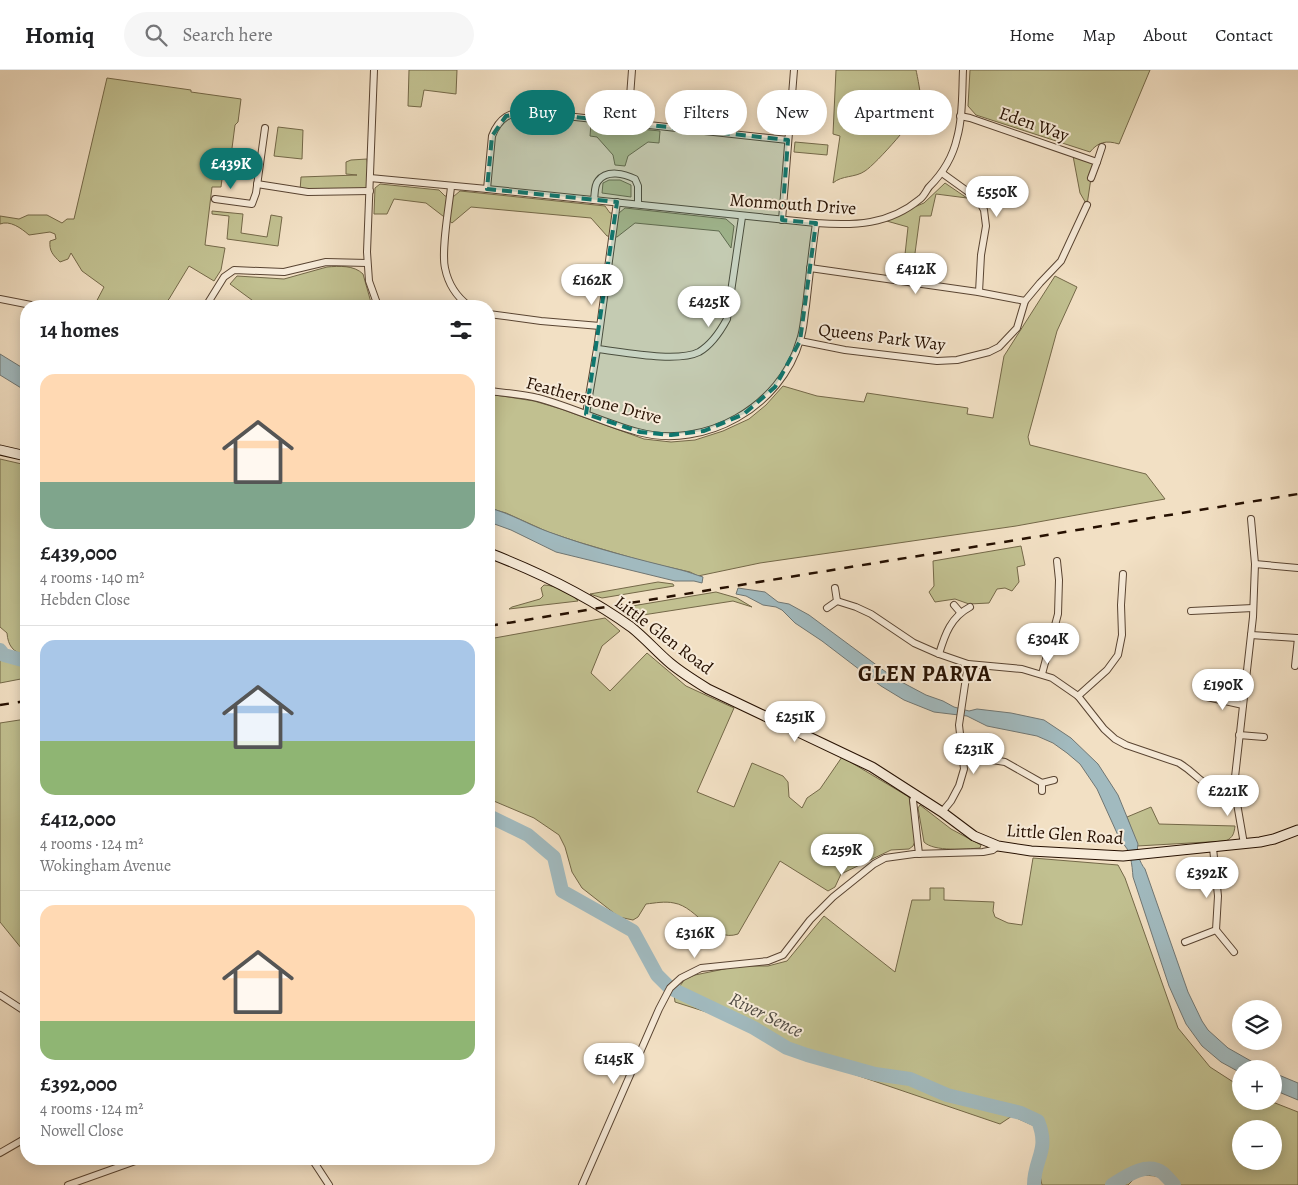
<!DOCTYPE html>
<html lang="en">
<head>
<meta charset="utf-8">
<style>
  body { margin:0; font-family:Alegreya,serif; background:#f6f6f6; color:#202124; height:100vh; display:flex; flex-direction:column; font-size:19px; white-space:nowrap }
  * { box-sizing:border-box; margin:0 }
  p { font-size:16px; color:#757577 }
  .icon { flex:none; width:28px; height:28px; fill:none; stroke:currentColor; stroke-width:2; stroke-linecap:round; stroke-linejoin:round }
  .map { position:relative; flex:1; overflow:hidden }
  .sheet { position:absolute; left:20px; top:230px; width:475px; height:865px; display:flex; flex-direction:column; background:#fff; border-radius:20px; box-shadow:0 2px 12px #0003 }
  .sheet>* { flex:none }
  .top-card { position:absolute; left:510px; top:20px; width:475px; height:45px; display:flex; gap:10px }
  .buttons { position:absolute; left:1232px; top:930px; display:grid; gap:10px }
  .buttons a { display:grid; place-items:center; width:50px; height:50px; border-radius:50%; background:#fff; box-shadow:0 2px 12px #0003; font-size:25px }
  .price { position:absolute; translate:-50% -42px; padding:0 11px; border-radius:18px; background:#fff; color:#222; font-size:16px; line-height:32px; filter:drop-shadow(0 1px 2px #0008) }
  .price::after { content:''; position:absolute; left:50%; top:30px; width:15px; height:11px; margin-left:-8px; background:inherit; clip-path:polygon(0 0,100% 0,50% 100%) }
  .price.on { background:#0f766e; color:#fff }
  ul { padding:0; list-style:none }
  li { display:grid; align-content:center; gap:10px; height:265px; padding:0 20px }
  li+li { border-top:1px solid #e0e0e0 }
  li span { display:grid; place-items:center; height:155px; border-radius:15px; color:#555 }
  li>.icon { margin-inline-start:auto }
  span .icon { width:90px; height:90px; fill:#fffc; stroke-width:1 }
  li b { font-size:21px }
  h2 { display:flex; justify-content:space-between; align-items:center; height:60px; padding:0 20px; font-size:21px }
  .tag { padding:0 18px; border-radius:22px; background:#fff; box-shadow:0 2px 12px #0003; font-size:18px; line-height:45px }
  .tag.on { background:#0f766e; color:#fff }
  header { display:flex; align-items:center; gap:30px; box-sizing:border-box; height:70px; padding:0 25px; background:#fff; border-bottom:1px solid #e0e0e0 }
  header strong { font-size:24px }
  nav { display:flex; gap:28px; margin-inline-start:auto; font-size:18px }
  .search { width:350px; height:45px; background:#f6f6f6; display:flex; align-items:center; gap:12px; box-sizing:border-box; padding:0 18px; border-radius:28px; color:#757577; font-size:19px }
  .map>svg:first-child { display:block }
</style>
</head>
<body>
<header>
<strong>Homiq</strong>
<div class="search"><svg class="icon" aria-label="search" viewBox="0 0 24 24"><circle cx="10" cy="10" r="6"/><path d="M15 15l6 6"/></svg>Search here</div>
<nav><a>Home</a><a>Map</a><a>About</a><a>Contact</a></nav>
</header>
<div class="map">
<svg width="1298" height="1115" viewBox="0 0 1298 1115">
  <rect width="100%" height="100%" fill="#f2e0c4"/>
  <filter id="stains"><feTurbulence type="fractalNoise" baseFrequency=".004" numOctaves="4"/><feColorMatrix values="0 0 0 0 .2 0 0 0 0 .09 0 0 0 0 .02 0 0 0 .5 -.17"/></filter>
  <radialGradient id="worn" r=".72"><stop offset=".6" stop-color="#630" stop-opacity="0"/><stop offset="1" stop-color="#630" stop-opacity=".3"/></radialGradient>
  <!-- green -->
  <g fill="#c1c090" stroke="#746848" fill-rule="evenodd">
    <polygon points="409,0 457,0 456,24 424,20 421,37 408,36"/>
    <path d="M836,0H916C917,4 922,30 921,34C919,46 876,94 865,101C855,108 842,105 833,113L840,66L833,64Z"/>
    <path d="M970,0H1150L1119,74C1106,70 1098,72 1090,82L976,45L968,36Z"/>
    <path d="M107,8L191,20V22L241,29L238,52L235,55L231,86L225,85L221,117H212L205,175L225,178L221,200L214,211L189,196L169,229L162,236H94L104,217L82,201L71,183L68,189L60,192C53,185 49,181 50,171L56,169L55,164L50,162L29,165C21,158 10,150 0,154V146L19,149L28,145H47L62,153L67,149H74Z"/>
    <polygon points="591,54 660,61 659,73 648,72 628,86 625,96 615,95 613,85 597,67 590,66"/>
    <polygon points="278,57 303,60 302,89 274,86"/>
    <polygon points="795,72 828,75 827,85 794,82"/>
    <polygon points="1073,86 1097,92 1091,108 1087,135 1080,123"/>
    <polygon points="367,89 370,121 300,121 301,107 357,105 346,104 346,92 351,90"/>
    <polygon points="609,110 620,110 631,115 631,127 602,123 603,113"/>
    <polygon points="945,113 967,128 936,124 931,146 920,146 911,213 902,212 908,157 883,150 924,133"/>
    <polygon points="380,114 439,120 445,126 453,127 460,121 605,136 610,143 619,143 625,138 726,149 734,156 731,178 719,161 635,153 617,167 607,166 591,148 471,137 452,153 426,133 394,129 387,144 374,144 375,118"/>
    <polygon points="212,141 243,144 241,163 267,167 271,145 282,147 278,176 227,169 229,146 212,144"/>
    <path d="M327,197C339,196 354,195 363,204L372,236H255L256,233L230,214L237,206L284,209Z"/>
    <polygon points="1055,206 1077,217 1057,261 1028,367 1030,375 1146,404 1165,429 1016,456 760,493 698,506 690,502 646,492 578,472 548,462 506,443 489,438 489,324 534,331 561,339 644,369 671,372 695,370 723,361 749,349 766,335 783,316 817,326 864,332 867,323 968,338 967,344 993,348 1004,286"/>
    <path d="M0,389L26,395V586C13,582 8,576 7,563L0,557Z"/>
    <polygon points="1021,476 1025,495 1017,497 1019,512 1012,521 1005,518 997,519 989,533 969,534 955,529 935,532 929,522 934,516 933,491"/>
    <polygon points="658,512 673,514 674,516 602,528 590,524"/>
    <path d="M544,515C554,515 573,523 578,531L509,539L512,537L540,529L543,526L541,518Z"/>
    <polygon points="716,522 737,528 752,537 733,531 630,547 622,542 620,538"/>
    <path d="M605,548L620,561L602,576L591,603L610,621L647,583L686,616L734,638L697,722L734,737L752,693L783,706L788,712L789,727L802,738L807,728L820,719L842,687L909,727L916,769L913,776L909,779L891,780L841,804L835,817L828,821L780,791L738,864C712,873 698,837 674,833C665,831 655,833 646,834L638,847L633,850L619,847L582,818L572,802L565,777L559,765L534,748L489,729V569Z"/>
    <polygon points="0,584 6,589 26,593 26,608 0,613"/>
    <polygon points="26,649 26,884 0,852 0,653"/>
    <path d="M920,735L951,759L981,775L980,778C966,779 934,782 924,772L918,738Z"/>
    <path d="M1151,737L1159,754L1235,756C1234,764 1233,767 1226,771L1137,776L1127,747Z"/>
    <path d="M1033,788L1118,795L1125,808L1178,958L1210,997L1241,1017V1031H1270L1298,1042V1115H1179C1164,1107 1154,1104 1137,1106L1128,1115H1042L1039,1101L1045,1068L1039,1058L1012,1046L1000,1054L812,990L754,961L719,946L675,932L674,924L685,909L695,905L739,896H768L787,891L824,846L895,902L912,830H930V818H944V830L994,832L993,841L995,847L1008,853L1022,855ZM1241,1059H1274V1091H1241Z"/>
  </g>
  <!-- water -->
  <g fill="#a1babf" stroke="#707673">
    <polygon points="0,284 26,300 26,321 0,305"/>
    <path d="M489,438C510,443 529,455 549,462C592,478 637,489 681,500C689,502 696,505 703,507L702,513L694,511H675L556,482L511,460L489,452Z"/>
    <path d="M738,518L765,522L778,532L789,534L809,545L894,608L926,625L943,631L954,637L969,641L977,639L1011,643L1044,650L1071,668L1098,694L1118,725L1138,774C1136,782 1140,793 1145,799L1188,922L1202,951L1208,960L1228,978L1265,999H1241V1003L1221,992L1202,976L1186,954L1169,916L1133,807C1132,795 1131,779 1121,772L1097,719L1080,694L1067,683L1053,673L1037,666L987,656L967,646L934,642L904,630L881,616L822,571L795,553L782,540L776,537L763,535L746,526L736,524Z"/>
    <polygon points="1274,1003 1298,1013 1298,1030 1274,1020"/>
  </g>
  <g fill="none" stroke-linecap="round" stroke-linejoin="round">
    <!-- river -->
    <g stroke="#a1babf" stroke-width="14">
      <polyline points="0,580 4,585 26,591"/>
      <path d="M489,746L528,765L554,787L562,821L633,861L657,905L670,918L754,958L787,978L807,985L875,1004L910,1009L947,1025L1021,1043L1038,1051C1050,1081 1034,1088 1034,1115"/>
      <path d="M1112,1115C1126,1106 1147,1091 1163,1103C1167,1107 1171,1111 1174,1115"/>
    </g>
    <defs>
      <g id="street">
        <polyline points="374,0 367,182 369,211 378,236"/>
        <polyline points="960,46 970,48 1097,92 1091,108"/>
        <polyline points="628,53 632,0"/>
        <polyline points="1097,92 1102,77"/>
        <polyline points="942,103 978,129 984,140 986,156 981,185 979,222"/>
        <path d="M370,108L487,119L816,153C854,156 889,155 920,129C924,126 926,121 929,117C942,104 953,86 957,68C963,47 962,22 963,0"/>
        <polyline points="257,114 308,122 370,121"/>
        <path d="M451,117C449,137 441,180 445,198C448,213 457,227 469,236"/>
        <path d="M487,119L492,66C499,48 510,41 529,42L788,70"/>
        <polyline points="215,129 252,134 256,123 265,58"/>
        <path d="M594,130C595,124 594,116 598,111C607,99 625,104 635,109L638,116V134"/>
        <polyline points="782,150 794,0"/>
        <polyline points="810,198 978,222 1025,231"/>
        <polyline points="0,229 36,236"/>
        <polyline points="206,236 224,207 234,200 284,202 326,192 367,193"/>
        <polyline points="489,244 541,251 600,256"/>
        <polyline points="800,271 845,280 937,291 957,290 989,282 999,277 1017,258 1025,231 1040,213 1061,191 1087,135"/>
        <path d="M597,279C623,282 677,293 699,282C711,275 720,262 727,249L742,147"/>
        <path d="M489,321C505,323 522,324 538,328C572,337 604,353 638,362C705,380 781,337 800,270C804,259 804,247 806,236C809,209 812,181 816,153"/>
        <polyline points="586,344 597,279 617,132"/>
        <polyline points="1255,494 1298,498"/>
        <path d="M837,531L856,537L871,544L914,573L939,584L968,594L1022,599L1052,608L1078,626L1104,659L1115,669L1126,675L1179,693C1205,709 1198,719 1234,716"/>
        <polyline points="954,535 960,542"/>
        <polyline points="827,538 837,531 835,518"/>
        <polyline points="1191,541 1253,538"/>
        <polyline points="1251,565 1297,568"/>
        <path d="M939,584C945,564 951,547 970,537"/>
        <polyline points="1295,596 1298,568"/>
        <polyline points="1042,604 1058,544 1059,510 1057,491"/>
        <polyline points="1078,626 1107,600 1118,585 1122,565 1121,535 1123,504"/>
        <polyline points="1207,627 1243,635"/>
        <polyline points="1239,665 1264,667"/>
        <polyline points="964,688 986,689 1005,692 1042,713 1054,710"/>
        <polyline points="1042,721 1042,713"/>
        <polyline points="915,725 913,730 919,784"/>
        <polyline points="942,742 951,731 959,716 964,699 959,655 968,594"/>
        <polyline points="1244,774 1234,716 1253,547 1255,494 1251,449"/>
        <polyline points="1216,860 1234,882"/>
        <polyline points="1185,872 1216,860 1218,826 1213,778"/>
        <polyline points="0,925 26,942"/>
        <polyline points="0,1083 26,1068"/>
        <polyline points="312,1089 329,1115"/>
        <polyline points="68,1115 141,1089"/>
        <polyline points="582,1115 659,939 670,918 681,908 701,898 768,891 783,885 810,850 833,827 874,794 885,788 914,784 983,782 993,780 998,776"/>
      </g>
      <g id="secondary">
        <polyline points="0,380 26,386"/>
        <path d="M489,483C538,502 588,526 631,557C645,568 657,582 670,593C682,603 695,611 708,619L872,697L942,742L974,766L998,776L1031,781L1123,786L1260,772L1274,769L1298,760"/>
      </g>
    </defs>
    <!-- street casing -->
    <use href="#street" stroke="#594432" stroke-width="8"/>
    <!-- secondary casing -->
    <use href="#secondary" stroke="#261001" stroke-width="11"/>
    <!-- street -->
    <use href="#street" stroke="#f7ebd9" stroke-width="6"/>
    <!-- secondary -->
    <use href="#secondary" stroke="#f7ebd9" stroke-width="9"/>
    <!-- rail -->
    <g stroke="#261001" stroke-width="2.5" stroke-dasharray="9 9" stroke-linecap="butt">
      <polyline points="489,556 1298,424"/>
      <polyline points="0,635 26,631"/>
    </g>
  </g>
  <!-- marked area -->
  <path fill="#0f766e" fill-opacity="0.2" stroke="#0f766e" stroke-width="4" stroke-dasharray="10 6" stroke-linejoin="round" d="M529,42L788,70L782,150L816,153L800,271L775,317L744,344L704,361L671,365L640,362L586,344L617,132L487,119L492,66L506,46Z"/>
  <g text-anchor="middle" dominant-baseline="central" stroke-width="4" stroke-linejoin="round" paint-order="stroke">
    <!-- street labels -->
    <g font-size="18" fill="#261001" stroke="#f7ebd9">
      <text transform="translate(1034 54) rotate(19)">Eden Way</text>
      <text transform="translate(793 134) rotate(4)">Monmouth Drive</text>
      <text transform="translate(882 267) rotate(7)">Queens Park Way</text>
      <text transform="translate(594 330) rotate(15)">Featherstone Drive</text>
      <text transform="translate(664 565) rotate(37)">Little Glen Road</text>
      <text transform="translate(1065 764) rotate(4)">Little Glen Road</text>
    </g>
    <!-- water labels -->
    <g font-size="19" font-style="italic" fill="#514c44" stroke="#f7ebd9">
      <text transform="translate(766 945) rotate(26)">River Sence</text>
    </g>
    <!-- district labels -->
    <g font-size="22" font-weight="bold" letter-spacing="1" fill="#261001" stroke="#f7ebd9">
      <text x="925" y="604">GLEN PARVA</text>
    </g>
  </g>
  <rect width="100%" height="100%" filter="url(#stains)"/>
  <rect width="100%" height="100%" fill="url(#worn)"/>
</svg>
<div class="buttons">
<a><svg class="icon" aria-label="layers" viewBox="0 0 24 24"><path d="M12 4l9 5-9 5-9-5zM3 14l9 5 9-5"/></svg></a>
<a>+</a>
<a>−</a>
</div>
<b class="price on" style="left:231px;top:120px">£439K</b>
<b class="price" style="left:997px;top:148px">£550K</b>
<b class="price" style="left:916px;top:225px">£412K</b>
<b class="price" style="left:592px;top:236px">£162K</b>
<b class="price" style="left:709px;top:258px">£425K</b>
<b class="price" style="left:1048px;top:595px">£304K</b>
<b class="price" style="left:1223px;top:641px">£190K</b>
<b class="price" style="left:795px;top:673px">£251K</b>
<b class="price" style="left:974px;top:705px">£231K</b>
<b class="price" style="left:1228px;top:747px">£221K</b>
<b class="price" style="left:842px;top:806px">£259K</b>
<b class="price" style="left:1207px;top:829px">£392K</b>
<b class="price" style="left:695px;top:889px">£316K</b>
<b class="price" style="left:614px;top:1015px">£145K</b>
<div class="top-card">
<a class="tag on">Buy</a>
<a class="tag">Rent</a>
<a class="tag">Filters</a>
<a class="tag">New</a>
<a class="tag">Apartment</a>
</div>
<section class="sheet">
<h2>14 homes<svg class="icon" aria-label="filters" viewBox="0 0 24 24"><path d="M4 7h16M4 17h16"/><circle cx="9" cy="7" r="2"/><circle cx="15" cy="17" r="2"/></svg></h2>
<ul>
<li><span style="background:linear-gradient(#ffd9b3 70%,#7fa58c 0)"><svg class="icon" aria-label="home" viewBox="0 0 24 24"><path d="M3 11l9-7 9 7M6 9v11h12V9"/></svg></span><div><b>£439,000</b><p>4 rooms · 140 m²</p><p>Hebden Close</p></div></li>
<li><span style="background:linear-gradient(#a9c7e8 65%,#8fb573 0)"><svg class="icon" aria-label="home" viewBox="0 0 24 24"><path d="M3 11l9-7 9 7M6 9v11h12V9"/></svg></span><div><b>£412,000</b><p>4 rooms · 124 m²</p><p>Wokingham Avenue</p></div></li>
<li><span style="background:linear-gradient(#ffd9b3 75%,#8fb573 0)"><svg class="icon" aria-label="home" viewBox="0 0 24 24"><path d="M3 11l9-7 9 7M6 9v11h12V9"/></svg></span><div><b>£392,000</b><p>4 rooms · 124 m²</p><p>Nowell Close</p></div></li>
</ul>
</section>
</div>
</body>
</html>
